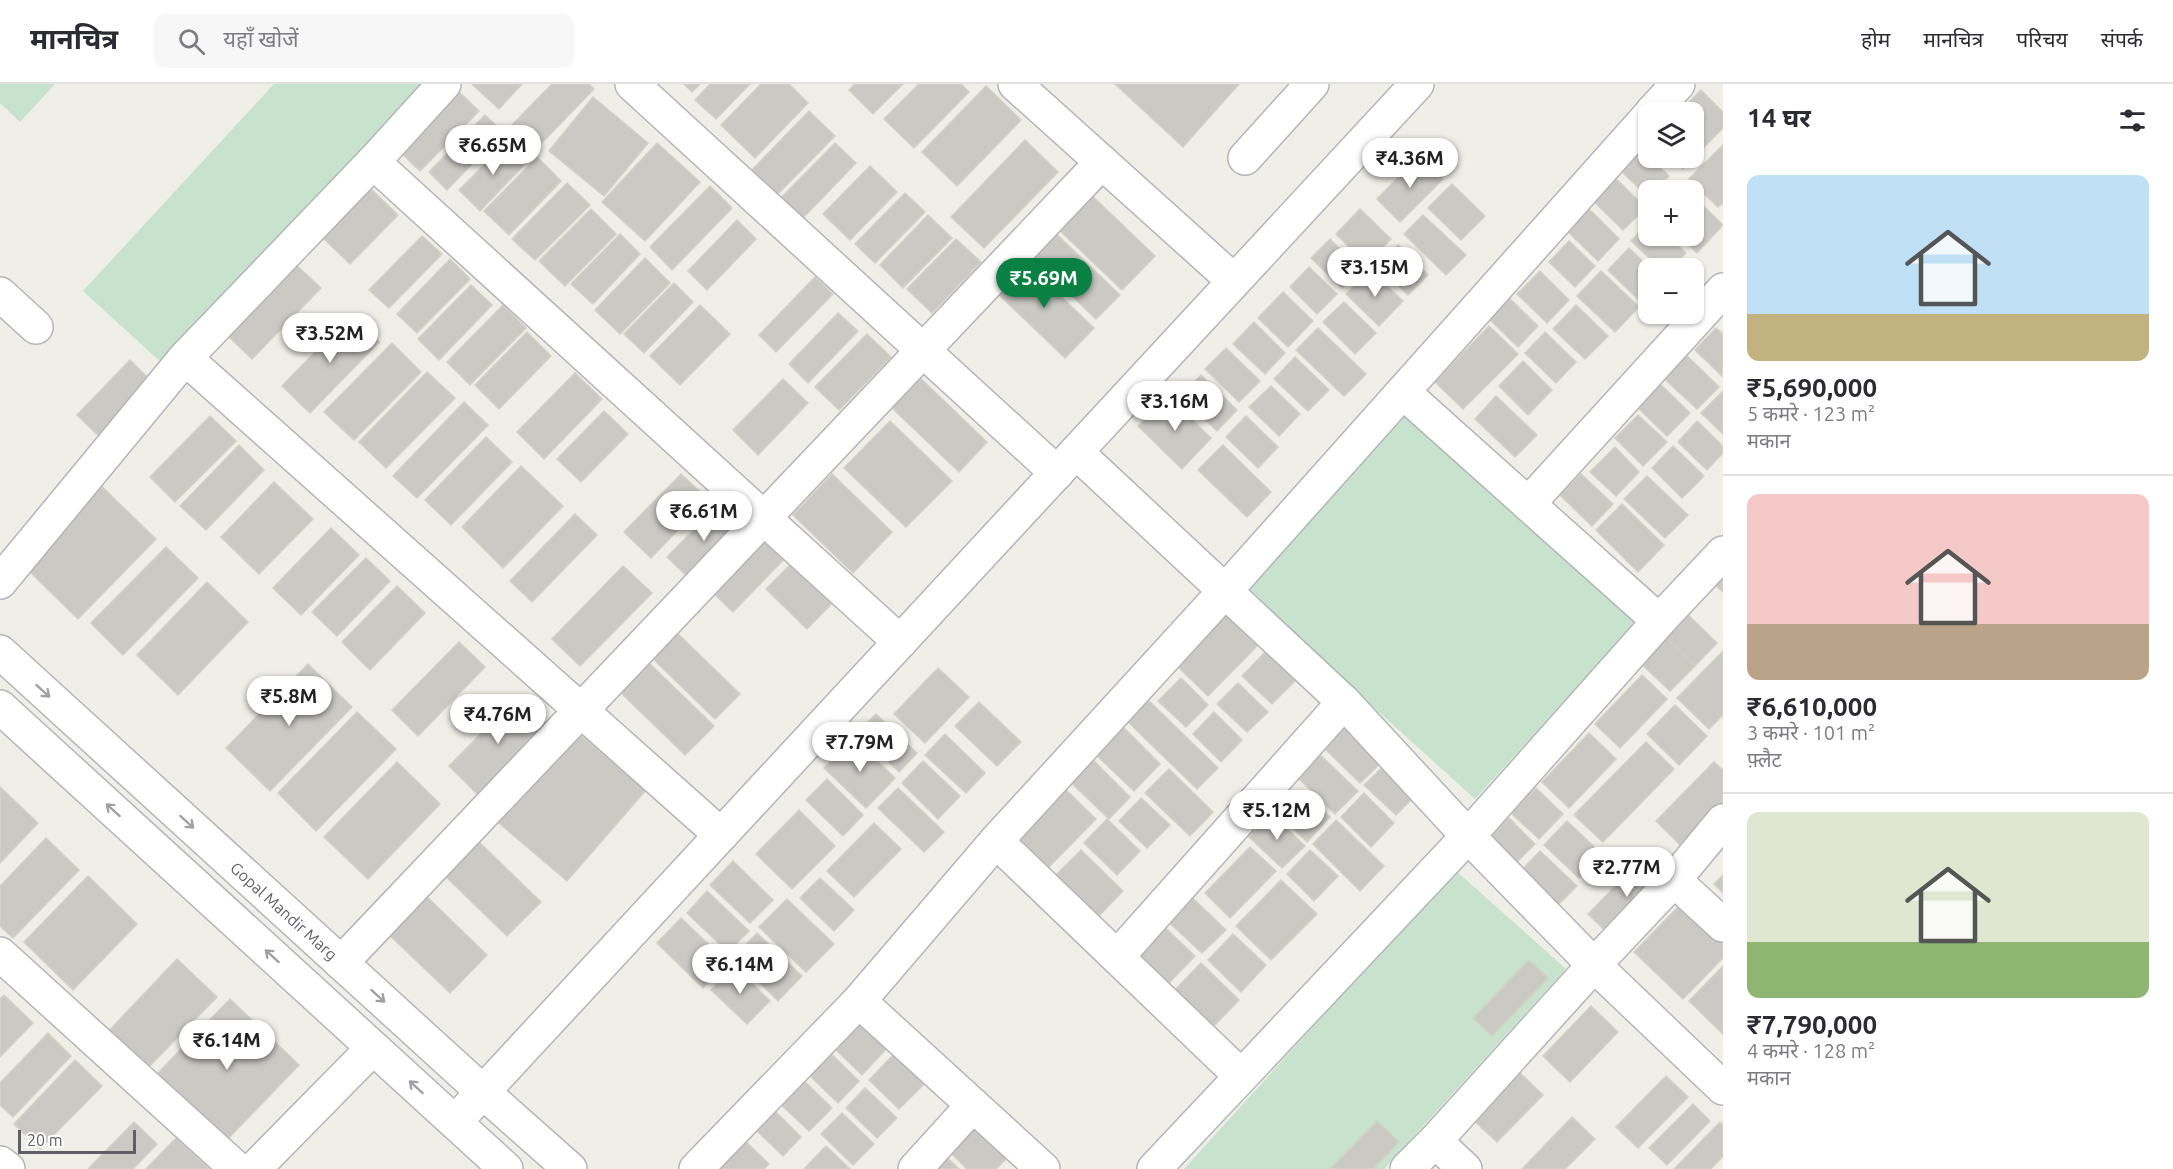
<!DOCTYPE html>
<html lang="hi">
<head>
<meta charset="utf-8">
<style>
  body { margin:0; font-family:Ubuntu,"Noto Sans Devanagari",sans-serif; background:#f7f7f7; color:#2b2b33; height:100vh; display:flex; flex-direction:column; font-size:22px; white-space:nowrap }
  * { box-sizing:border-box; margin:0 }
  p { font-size:20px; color:#7c7c81 }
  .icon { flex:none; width:33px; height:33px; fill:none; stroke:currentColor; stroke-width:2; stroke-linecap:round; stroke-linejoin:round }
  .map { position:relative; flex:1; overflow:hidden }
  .drawer { display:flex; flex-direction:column; background:#fff; width:450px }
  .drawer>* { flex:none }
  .controls { position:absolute; left:1638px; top:18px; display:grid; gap:12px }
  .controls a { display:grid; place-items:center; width:66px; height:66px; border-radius:12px; background:#fff; box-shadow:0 2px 4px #0004; font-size:30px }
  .scale { position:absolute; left:18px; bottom:15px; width:118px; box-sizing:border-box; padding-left:6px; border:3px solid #5e6065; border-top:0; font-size:16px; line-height:21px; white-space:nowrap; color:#5e6065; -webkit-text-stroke:4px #fff; paint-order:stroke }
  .price { position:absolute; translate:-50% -51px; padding:0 14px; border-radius:21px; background:#fff; color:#222; font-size:20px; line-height:39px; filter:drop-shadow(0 2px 3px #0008) }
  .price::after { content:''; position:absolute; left:50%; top:36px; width:18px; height:14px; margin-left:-9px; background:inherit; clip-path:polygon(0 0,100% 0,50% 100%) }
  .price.current { background:#0b8043; color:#fff }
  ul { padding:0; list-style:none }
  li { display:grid; align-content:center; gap:12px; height:318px; padding:0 24px }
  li+li { border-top:2px solid #e1e1e2 }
  li span { display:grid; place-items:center; height:186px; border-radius:12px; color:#555 }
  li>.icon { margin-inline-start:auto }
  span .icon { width:108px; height:108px; fill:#fffc; stroke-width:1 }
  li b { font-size:26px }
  h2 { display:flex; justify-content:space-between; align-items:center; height:72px; padding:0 24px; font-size:26px }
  header { display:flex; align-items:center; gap:36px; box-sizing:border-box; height:84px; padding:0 30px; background:#fff; border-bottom:2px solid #e1e1e2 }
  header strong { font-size:28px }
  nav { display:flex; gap:33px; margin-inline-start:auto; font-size:21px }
  .search { width:420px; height:54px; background:#f7f7f7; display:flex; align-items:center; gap:15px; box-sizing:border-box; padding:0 21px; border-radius:12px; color:#7c7c81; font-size:22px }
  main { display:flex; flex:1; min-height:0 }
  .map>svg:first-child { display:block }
</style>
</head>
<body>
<header>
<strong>मानचित्र</strong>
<div class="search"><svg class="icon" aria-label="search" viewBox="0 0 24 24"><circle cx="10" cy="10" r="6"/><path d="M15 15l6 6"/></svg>यहाँ खोजें</div>
<nav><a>होम</a><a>मानचित्र</a><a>परिचय</a><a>संपर्क</a></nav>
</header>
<main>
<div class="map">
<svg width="1723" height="1085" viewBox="0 0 1723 1085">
  <rect width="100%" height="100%" fill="#efeee7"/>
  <!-- green -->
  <g fill="#c7e3cd">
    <polygon points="0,0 55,0 20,38 0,19"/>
    <polygon points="274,0 445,0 176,292 83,207"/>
    <polygon points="1407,329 1637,537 1475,715 1245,507"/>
    <polygon points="1455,786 1566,885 1384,1085 1184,1085"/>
  </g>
  <!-- building -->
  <g fill="#cac9c4" stroke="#d3d1c6" stroke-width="1.5">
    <polygon points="472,0 522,0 499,25"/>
    <polygon points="552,0 589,0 594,5 534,67 510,43"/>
    <polygon points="684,0 700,0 692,8"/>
    <polygon points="710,0 750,0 716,35 695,16"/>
    <polygon points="761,0 789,0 808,19 755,74 721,41"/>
    <polygon points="855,0 903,0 873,30 849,6"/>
    <polygon points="919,0 961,0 969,8 914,64 884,35"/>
    <polygon points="1115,0 1239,0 1183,63"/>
    <polygon points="986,2 1021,36 957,102 922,68"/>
    <polygon points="455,4 479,27 420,87 396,64"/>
    <polygon points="1701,6 1723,28 1723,44 1683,85 1670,74 1694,74 1694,28 1679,28"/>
    <polygon points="593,13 648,59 604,112 549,67"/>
    <polygon points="809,27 835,52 774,114 749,89"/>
    <polygon points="485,31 503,48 447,106 429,88"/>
    <polygon points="1025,56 1058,88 984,164 951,133"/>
    <polygon points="507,58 527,78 480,127 459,106"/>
    <polygon points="657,59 700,98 645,157 602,118"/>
    <polygon points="835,59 856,79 801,136 779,116"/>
    <polygon points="1637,61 1669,92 1655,106 1648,106 1648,113 1616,82"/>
    <polygon points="1723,61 1723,119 1718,123 1689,95"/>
    <polygon points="1419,72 1443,95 1400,138 1377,115"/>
    <polygon points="537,73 561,97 509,151 484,127"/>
    <polygon points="870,82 897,108 850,156 823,130"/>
    <polygon points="1609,88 1646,124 1623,146 1587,111"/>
    <polygon points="567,99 590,121 535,176 512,155"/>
    <polygon points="1452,100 1485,132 1461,156 1428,124"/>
    <polygon points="1680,100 1687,106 1673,106"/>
    <polygon points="710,102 732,124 672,186 650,163"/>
    <polygon points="371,105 398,131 350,180 323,154"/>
    <polygon points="1086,106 1155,172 1122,206 1053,140"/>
    <polygon points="905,109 925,128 875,179 855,160"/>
    <polygon points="1694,113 1723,141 1697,169 1679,152 1694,152"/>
    <polygon points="1582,118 1619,155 1598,177 1560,140"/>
    <polygon points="591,125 616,150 565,202 539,177"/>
    <polygon points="1360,125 1391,155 1366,180 1336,150"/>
    <polygon points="928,131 952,154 903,204 880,181"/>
    <polygon points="1423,131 1466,171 1446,191 1404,150"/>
    <polygon points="737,136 756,155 707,206 688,187"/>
    <polygon points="1648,139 1648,152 1668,152 1686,169 1671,184 1660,184 1631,157"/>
    <polygon points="1050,144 1120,211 1096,235 1026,168"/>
    <polygon points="620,150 640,170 593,220 571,200"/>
    <polygon points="422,152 442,170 389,224 369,206"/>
    <polygon points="956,155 981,178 932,229 907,205"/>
    <polygon points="1330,155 1360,185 1342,204 1311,174"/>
    <polygon points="1569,157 1595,182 1575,203 1549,178"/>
    <polygon points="1398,161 1428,191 1408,211 1378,182"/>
    <polygon points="1629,164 1650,184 1648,225 1608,186"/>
    <polygon points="645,174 670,199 620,250 595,226"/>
    <polygon points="450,175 470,195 417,249 397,230"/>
    <polygon points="1024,177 1094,244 1065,274 994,206"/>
    <polygon points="293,178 321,204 252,275 224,248"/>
    <polygon points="1309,183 1337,210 1317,230 1290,203"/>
    <polygon points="1370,186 1403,217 1379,242 1346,210"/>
    <polygon points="1540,187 1569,216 1547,239 1517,210"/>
    <polygon points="1601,187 1639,223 1615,248 1577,212"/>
    <polygon points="815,193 833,210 776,268 759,251"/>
    <polygon points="674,199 693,218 644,269 624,250"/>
    <polygon points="471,201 492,221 439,276 418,255"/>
    <polygon points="1502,207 1538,242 1518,263 1482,228"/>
    <polygon points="1283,208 1313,237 1288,263 1258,234"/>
    <polygon points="1344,218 1376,249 1355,270 1323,238"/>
    <polygon points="503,221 526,244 470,301 447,278"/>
    <polygon points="700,221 730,250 680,301 650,272"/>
    <polygon points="1576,221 1608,252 1585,275 1553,245"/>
    <polygon points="838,229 858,247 808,299 789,280"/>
    <polygon points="351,231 379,258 310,329 282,302"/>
    <polygon points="1254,238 1285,269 1265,290 1233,260"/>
    <polygon points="1489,242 1518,270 1463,325 1435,298"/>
    <polygon points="1318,244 1366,290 1344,312 1296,266"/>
    <polygon points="1716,244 1723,250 1722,292 1695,266"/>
    <polygon points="527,248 551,272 499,325 475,301"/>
    <polygon points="1545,248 1576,278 1556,299 1525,269"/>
    <polygon points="867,250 891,273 839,326 815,303"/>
    <polygon points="392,259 421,288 354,356 324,328"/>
    <polygon points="1226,264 1260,297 1239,318 1205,285"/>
    <polygon points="1680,265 1719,303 1697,325 1657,288"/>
    <polygon points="1295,273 1329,306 1308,327 1274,295"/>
    <polygon points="130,276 157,303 104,357 77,331"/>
    <polygon points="1523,277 1552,306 1528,331 1499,302"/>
    <polygon points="427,288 455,314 386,384 359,358"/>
    <polygon points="575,289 602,315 544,375 517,348"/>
    <polygon points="1201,291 1237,326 1217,347 1181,312"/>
    <polygon points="918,292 987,358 959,388 890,322"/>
    <polygon points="783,295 808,319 758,371 733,346"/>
    <polygon points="1656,296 1690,329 1667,352 1634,320"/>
    <polygon points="1271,302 1300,330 1279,352 1249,323"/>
    <polygon points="1723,307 1723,350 1701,329"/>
    <polygon points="1168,312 1211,354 1182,385 1138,342"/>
    <polygon points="1496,312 1537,351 1515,373 1475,335"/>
    <polygon points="464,318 488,341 417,414 393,392"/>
    <polygon points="604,327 628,350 581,398 557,375"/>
    <polygon points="1638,331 1667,358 1643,382 1615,354"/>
    <polygon points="210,332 236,357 175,418 150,393"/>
    <polygon points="1246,332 1278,363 1258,384 1226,353"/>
    <polygon points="890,337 952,397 906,443 844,384"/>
    <polygon points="1697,337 1723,362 1723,369 1707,386 1678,358"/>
    <polygon points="486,353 512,378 451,441 425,416"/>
    <polygon points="239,361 264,386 206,446 180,422"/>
    <polygon points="1223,361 1271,408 1247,433 1198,386"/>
    <polygon points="1673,362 1704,392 1682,414 1652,384"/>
    <polygon points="1615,363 1639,388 1616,412 1590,388"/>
    <polygon points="521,382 563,422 503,484 462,443"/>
    <polygon points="681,390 708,415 651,474 624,448"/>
    <polygon points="832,390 892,448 853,489 793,431"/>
    <polygon points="1581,390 1613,420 1592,442 1560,411"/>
    <polygon points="1647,392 1688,431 1665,454 1624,415"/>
    <polygon points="274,398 313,435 259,490 221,453"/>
    <polygon points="98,399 156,455 78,535 21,479"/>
    <polygon points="719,420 741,442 690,495 667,473"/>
    <polygon points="1622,420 1664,461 1638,488 1596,446"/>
    <polygon points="575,430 597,451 532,518 510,497"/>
    <polygon points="331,444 359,471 301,531 273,504"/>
    <polygon points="761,450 786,473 733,528 708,504"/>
    <polygon points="166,463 198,494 123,571 91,539"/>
    <polygon points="366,474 390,497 337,552 312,528"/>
    <polygon points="795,476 836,515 807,545 766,505"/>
    <polygon points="1723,481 1723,508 1709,495"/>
    <polygon points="623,482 652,509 580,582 552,555"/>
    <polygon points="207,498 248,538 178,611 137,571"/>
    <polygon points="397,502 425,529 370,586 342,558"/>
    <polygon points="1222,520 1261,558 1208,612 1169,574"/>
    <polygon points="1682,525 1717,559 1695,582 1660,548"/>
    <polygon points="673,545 740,610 715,635 648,570"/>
    <polygon points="1660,548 1695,582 1670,607 1635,574"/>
    <polygon points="459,558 485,583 418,652 392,626"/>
    <polygon points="1270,563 1300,592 1272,620 1242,592"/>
    <polygon points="1723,567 1723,631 1709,645 1677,614"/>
    <polygon points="645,575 714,642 685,671 617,605"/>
    <polygon points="308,580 352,623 270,707 226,664"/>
    <polygon points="938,584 969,613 925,659 894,630"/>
    <polygon points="1642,591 1667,615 1620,664 1595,640"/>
    <polygon points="1181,594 1208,621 1186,643 1158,617"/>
    <polygon points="1238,599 1268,628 1247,648 1217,620"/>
    <polygon points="1143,611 1218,684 1197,705 1122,632"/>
    <polygon points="518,612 547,640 478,711 449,682"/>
    <polygon points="979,618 1021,658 997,682 955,642"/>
    <polygon points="1675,621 1707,652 1679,681 1647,650"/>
    <polygon points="357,628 396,665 316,747 278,709"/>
    <polygon points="1214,628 1242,656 1221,678 1193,650"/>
    <polygon points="876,630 917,669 899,688 858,648"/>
    <polygon points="1343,635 1385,675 1360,699 1320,660"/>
    <polygon points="1117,637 1160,680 1134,707 1090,665"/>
    <polygon points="572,644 646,706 567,797 494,735"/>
    <polygon points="1589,649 1616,675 1569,724 1542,698"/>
    <polygon points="945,650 985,689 966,709 925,671"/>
    <polygon points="853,654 895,694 866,724 824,684"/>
    <polygon points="1646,658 1674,685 1603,758 1574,731"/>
    <polygon points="1084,667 1130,713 1109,735 1062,690"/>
    <polygon points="1318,669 1358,707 1335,730 1296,692"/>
    <polygon points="923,677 960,712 938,735 902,699"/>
    <polygon points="1389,677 1420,707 1396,731 1364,701"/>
    <polygon points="397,678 440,720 368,795 324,753"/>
    <polygon points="1714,678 1723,686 1723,725 1684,765 1656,737"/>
    <polygon points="1169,685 1213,728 1190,752 1145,709"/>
    <polygon points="827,695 863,731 843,752 806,716"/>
    <polygon points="1061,701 1096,735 1047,785 1012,752"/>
    <polygon points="0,703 38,739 0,779"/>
    <polygon points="898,704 944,748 924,768 878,724"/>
    <polygon points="1536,704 1563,730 1539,755 1511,729"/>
    <polygon points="1303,708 1330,733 1307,758 1280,732"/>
    <polygon points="1364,709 1394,739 1371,763 1341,733"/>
    <polygon points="1141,714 1170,741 1147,764 1119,737"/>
    <polygon points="799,726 835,762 792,805 756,770"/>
    <polygon points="1272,730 1305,762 1282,784 1249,753"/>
    <polygon points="1509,734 1535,760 1510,785 1484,760"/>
    <polygon points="1107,735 1140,767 1117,791 1084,759"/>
    <polygon points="1336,736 1384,782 1360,807 1313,760"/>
    <polygon points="1567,737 1602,770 1579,794 1544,761"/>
    <polygon points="874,739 901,765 854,813 827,787"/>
    <polygon points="46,754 79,786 13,854 0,842 0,802"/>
    <polygon points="476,755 541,818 507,852 443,790"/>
    <polygon points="1250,763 1276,787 1230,834 1205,809"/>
    <polygon points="1081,766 1123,807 1094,837 1051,796"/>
    <polygon points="1310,766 1338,792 1314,817 1287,790"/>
    <polygon points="1540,767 1577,802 1552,827 1516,792"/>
    <polygon points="1642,775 1665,798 1611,852 1588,830"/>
    <polygon points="733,777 773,816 750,839 710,801"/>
    <polygon points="1723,791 1723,809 1714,800"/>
    <polygon points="88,792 137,840 73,906 24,858"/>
    <polygon points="820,794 854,826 834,847 800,814"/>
    <polygon points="1281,796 1317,830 1271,876 1236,842"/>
    <polygon points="418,804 487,871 450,909 380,842"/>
    <polygon points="1183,805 1226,846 1202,869 1160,830"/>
    <polygon points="707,807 749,847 728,868 687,829"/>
    <polygon points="787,815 834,860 806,888 759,843"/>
    <polygon points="1684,817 1723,854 1723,874 1683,915 1634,868"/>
    <polygon points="681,834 728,879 703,904 657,859"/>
    <polygon points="1155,834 1195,872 1167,901 1127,862"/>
    <polygon points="757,849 802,892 778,917 734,873"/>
    <polygon points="1233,850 1266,881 1241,908 1208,876"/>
    <polygon points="177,875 217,913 140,992 101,955"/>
    <polygon points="1529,876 1548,894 1492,952 1473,934"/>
    <polygon points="1201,879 1239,916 1211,945 1172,909"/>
    <polygon points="734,882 770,917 747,940 711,906"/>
    <polygon points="1723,882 1723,950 1689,917"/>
    <polygon points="4,911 33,939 0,973 0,915"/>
    <polygon points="230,915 299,981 224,1059 155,992"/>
    <polygon points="1591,922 1618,948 1570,998 1543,972"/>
    <polygon points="855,930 889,962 862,991 828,958"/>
    <polygon points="48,949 71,972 13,1033 0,1021 0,999"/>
    <polygon points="827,966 859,997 838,1019 806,988"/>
    <polygon points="894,970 924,1000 899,1025 869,996"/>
    <polygon points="75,976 102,1002 40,1065 14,1040"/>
    <polygon points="1520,989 1543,1011 1497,1058 1473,1036"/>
    <polygon points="799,992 832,1024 809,1047 776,1016"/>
    <polygon points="1666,992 1688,1013 1638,1064 1616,1043"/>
    <polygon points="865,1004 897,1034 877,1054 846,1024"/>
    <polygon points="1693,1020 1710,1037 1667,1081 1649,1064"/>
    <polygon points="773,1025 801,1053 783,1072 755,1045"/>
    <polygon points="842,1029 874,1060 853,1081 821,1050"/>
    <polygon points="968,1033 1009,1072 996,1085 967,1085 942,1060"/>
    <polygon points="1572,1033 1595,1055 1565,1085 1522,1085"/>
    <polygon points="1377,1037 1399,1058 1373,1085 1330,1085"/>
    <polygon points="134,1038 157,1060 133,1085 88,1085"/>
    <polygon points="1720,1038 1723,1041 1723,1072 1711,1085 1674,1085"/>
    <polygon points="738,1050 769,1080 764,1085 704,1085"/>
    <polygon points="176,1054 209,1085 146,1085"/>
    <polygon points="826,1062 850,1085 804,1085"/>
    <polygon points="937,1064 959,1085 918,1085"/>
  </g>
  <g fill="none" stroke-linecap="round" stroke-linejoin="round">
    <defs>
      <g id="minor">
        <polyline points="632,0 1057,389"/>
        <polyline points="1015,0 1234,197"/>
        <polyline points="1652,28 1678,0"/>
        <polyline points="1245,74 1312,0"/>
        <polyline points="373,78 900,558"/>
        <polyline points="0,210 36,243"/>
        <polyline points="185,274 721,751"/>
        <polyline points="1403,308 1659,537"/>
        <polyline points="1076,368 1344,618 1468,752 1594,881 1723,1004"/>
        <polyline points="1528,420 1723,206"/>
        <polyline points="0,498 185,274 373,78 444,0"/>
        <polyline points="0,568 483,1008 570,1085"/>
        <polyline points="0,623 506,1085"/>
        <polyline points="996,757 1241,992"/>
        <polyline points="1674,796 1723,841"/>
        <polyline points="0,870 237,1085"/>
        <polyline points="1117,873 1344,618"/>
        <polyline points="341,879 1102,78"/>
        <polyline points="859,917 1043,1085"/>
        <polyline points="455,1038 1417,0"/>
        <polyline points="1435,1057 1465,1085"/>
        <polyline points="0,1079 8,1085"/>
        <polyline points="254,1085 373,964"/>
        <polyline points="696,1085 859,917 996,757 1225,507 1648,33"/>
        <polyline points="915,1085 973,1021"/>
        <polyline points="1154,1085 1468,752 1659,537 1723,469"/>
        <polyline points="1407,1085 1435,1057 1594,881 1674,796 1723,737"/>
      </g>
    </defs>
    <!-- minor casing -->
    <use href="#minor" stroke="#b4b5ba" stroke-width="36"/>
    <!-- minor -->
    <use href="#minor" stroke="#fff" stroke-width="33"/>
  </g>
  <!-- one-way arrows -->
  <defs><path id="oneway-shaft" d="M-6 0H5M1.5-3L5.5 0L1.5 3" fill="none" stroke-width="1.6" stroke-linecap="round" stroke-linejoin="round" transform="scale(1.5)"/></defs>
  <g stroke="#9ea0a3">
    <use href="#oneway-shaft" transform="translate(43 607) rotate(42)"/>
    <use href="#oneway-shaft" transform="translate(113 726) rotate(-138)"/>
    <use href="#oneway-shaft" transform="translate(187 738) rotate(42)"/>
    <use href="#oneway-shaft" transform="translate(272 872) rotate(-138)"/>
    <use href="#oneway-shaft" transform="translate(378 912) rotate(42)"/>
    <use href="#oneway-shaft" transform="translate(416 1003) rotate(-138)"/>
  </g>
  <g text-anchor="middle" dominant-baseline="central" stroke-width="4.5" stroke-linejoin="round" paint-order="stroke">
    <!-- street labels -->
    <g font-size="16" fill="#5e6065" stroke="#fff">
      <text transform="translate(284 827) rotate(42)">Gopal Mandir Marg</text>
    </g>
  </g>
</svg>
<div class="controls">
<a><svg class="icon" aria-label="layers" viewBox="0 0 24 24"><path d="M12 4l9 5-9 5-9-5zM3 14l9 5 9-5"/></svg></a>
<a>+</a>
<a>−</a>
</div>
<div class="scale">20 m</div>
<b class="price" style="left:493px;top:92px">₹6.65M</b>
<b class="price" style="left:1410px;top:105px">₹4.36M</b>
<b class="price" style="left:1375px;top:214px">₹3.15M</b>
<b class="price current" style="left:1044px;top:225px">₹5.69M</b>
<b class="price" style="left:330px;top:280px">₹3.52M</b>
<b class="price" style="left:1175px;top:348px">₹3.16M</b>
<b class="price" style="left:704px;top:458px">₹6.61M</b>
<b class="price" style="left:289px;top:643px">₹5.8M</b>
<b class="price" style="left:498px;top:661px">₹4.76M</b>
<b class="price" style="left:860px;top:689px">₹7.79M</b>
<b class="price" style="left:1277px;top:757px">₹5.12M</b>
<b class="price" style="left:1627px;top:814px">₹2.77M</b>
<b class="price" style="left:740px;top:911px">₹6.14M</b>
<b class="price" style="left:227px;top:987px">₹6.14M</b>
</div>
<section class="drawer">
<h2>14 घर<svg class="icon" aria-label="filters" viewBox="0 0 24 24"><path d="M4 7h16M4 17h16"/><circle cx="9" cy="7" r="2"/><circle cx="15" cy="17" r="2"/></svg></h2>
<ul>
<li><span style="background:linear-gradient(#bfe0f5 75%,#c2b280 0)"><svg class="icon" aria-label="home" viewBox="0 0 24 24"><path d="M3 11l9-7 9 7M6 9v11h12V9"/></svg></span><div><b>₹5,690,000</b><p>5 कमरे · 123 m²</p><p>मकान</p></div></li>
<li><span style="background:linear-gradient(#f6c9c9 70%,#b9a48a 0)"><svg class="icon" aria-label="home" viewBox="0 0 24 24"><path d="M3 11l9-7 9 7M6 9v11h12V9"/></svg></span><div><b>₹6,610,000</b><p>3 कमरे · 101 m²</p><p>फ़्लैट</p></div></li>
<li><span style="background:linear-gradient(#dfe7d0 70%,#8fb573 0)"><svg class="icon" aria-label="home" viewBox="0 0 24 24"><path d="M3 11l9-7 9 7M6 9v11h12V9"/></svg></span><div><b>₹7,790,000</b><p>4 कमरे · 128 m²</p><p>मकान</p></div></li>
</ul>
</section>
</main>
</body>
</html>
